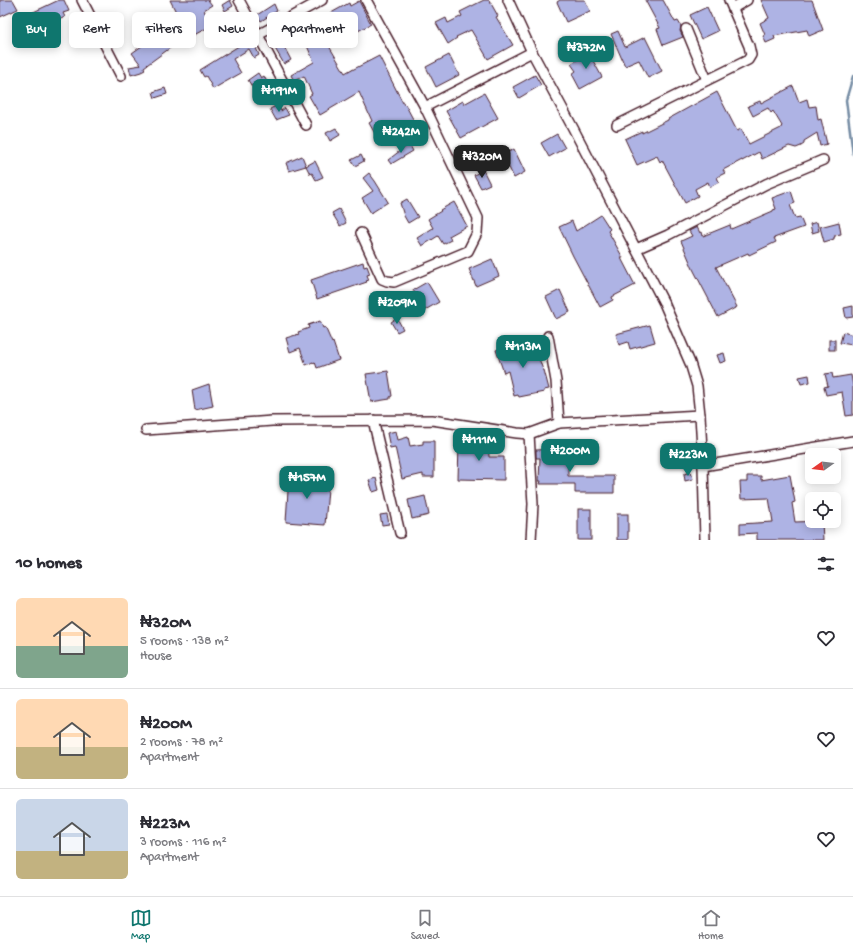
<!DOCTYPE html>
<html lang="en">
<head>
<meta charset="utf-8">
<style>
  body { margin:0; font-family:"Gochi Hand",sans-serif; background:#f7f7f7; color:#2b2b33; height:100vh; display:flex; flex-direction:column; font-size:15px; white-space:nowrap }
  * { box-sizing:border-box; margin:0 }
  p { font-size:13px; color:#7c7c81 }
  .icon { flex:none; width:22px; height:22px; fill:none; stroke:currentColor; stroke-width:2; stroke-linecap:round; stroke-linejoin:round }
  .map { position:relative; height:540px; overflow:hidden }
  .side { display:flex; flex-direction:column; background:#fff; flex:1 }
  .side>* { flex:none }
  .hud { position:absolute; left:12px; top:12px; width:400px; height:36px; display:flex; gap:8px }
  .needle { width:26px; rotate:256deg }
  .buttons { position:absolute; left:805px; top:448px; display:grid; gap:8px }
  .buttons a { display:grid; place-items:center; width:36px; height:36px; border-radius:6px; background:#fff; box-shadow:0 2px 10px #0003; font-size:20px }
  .price { position:absolute; translate:-50% -34px; padding:0 9px; border-radius:8px; background:#0f766e; color:#fff; font-size:13px; line-height:26px; filter:drop-shadow(0 1px 2px #0008) }
  .price::after { content:''; position:absolute; left:50%; top:24px; width:12px; height:9px; margin-left:-6px; background:inherit; clip-path:polygon(0 0,100% 0,50% 100%) }
  .price.current { background:#222; color:#fff }
  ul { padding:0; list-style:none }
  li { display:flex; align-items:center; gap:12px; height:100px; padding:0 16px }
  li+li { border-top:1px solid #e1e1e2 }
  li span { display:grid; place-items:center; flex:none; width:112px; height:80px; border-radius:6px; color:#555 }
  li>.icon { margin-inline-start:auto }
  span .icon { width:48px; height:48px; fill:#fffc; stroke-width:1 }
  li b { font-size:17px }
  h2 { display:flex; justify-content:space-between; align-items:center; height:48px; padding:0 16px; font-size:17px }
  .tag { padding:0 14px; border-radius:6px; background:#fff; box-shadow:0 2px 10px #0003; font-size:14px; line-height:36px }
  .tag.current { background:#0f766e; color:#fff }
  .tabs { display:flex; justify-content:space-around; align-items:center; height:56px; border-top:1px solid #e1e1e2; background:#fff; font-size:11px; color:#7c7c81 }
  .tabs a { display:grid; justify-items:center; gap:2px }
  .tabs .current { color:#0f766e }
  .map>svg:first-child { display:block }
</style>
</head>
<body>
<div class="map">
<svg width="853" height="540" viewBox="0 0 853 540">
  <rect width="100%" height="100%" fill="#fff"/>
  <filter id="ink" filterUnits="userSpaceOnUse"><feTurbulence type="fractalNoise" baseFrequency=".025" numOctaves="2"/><feDisplacementMap in="SourceGraphic" scale="8" xChannelSelector="R" yChannelSelector="G"/><feConvolveMatrix kernelMatrix="1 2 1 2 8 2 1 2 1" color-interpolation-filters="sRGB"/></filter>
  <g filter="url(#ink)">
    <g fill="none" stroke-linecap="round" stroke-linejoin="round">
      <!-- stream -->
      <polyline stroke="#758ca4" stroke-width="2.5" points="853,76 846,100 853,154"/>
    </g>
    <!-- building -->
    <g fill="#aeb3e4" stroke="#4a1f2b">
      <polygon points="0,0 13,0 18,9 0,17"/>
      <polygon points="59,0 64,0 69,11 63,13 65,17 33,32 25,16"/>
      <polygon points="170,0 208,0 212,5 204,10 208,19 206,20 209,26 207,27 207,28 194,35 194,33 181,40 144,67 145,70 141,72 131,75 129,67 141,65 132,53 167,28 165,25 179,18"/>
      <polygon points="230,0 233,6 225,11 222,5"/>
      <polygon points="484,0 489,0 498,16 496,17 513,45 488,59 471,30 456,37 457,38 448,44 436,23 446,18 448,23 462,16 460,12"/>
      <polygon points="560,0 585,0 590,11 566,22 557,2"/>
      <polygon points="645,0 663,0 675,22 678,21 681,26 680,31 683,37 663,45 657,29 660,28"/>
      <polygon points="761,0 812,0 823,30 809,36 807,30 774,36 775,39 766,43 763,36 765,35 760,23 769,18"/>
      <polygon points="359,1 371,24 343,39 343,38 335,42 322,18 349,3 350,6"/>
      <polygon points="274,4 277,11 261,21 257,15"/>
      <polygon points="707,7 718,31 701,39 690,15"/>
      <polygon points="312,28 320,45 326,41 345,73 352,69 352,70 379,56 404,105 405,104 413,119 386,132 389,136 379,141 369,123 372,121 359,92 320,115 309,96 312,94 304,76 294,81 291,75 314,62 301,32"/>
      <polygon points="618,31 625,47 645,37 662,71 648,78 639,60 625,66 611,34"/>
      <polygon points="250,39 251,42 253,41 259,55 254,58 249,49 233,59 241,73 213,89 206,76 204,77 200,70"/>
      <polygon points="281,41 291,60 284,64 273,45"/>
      <polygon points="587,48 592,56 591,57 602,77 580,89 572,74 576,71 571,64 583,56 581,52"/>
      <polygon points="449,55 459,75 436,87 426,67"/>
      <polygon points="258,73 261,78 264,76 270,88 257,95 248,80"/>
      <polygon points="535,75 541,85 519,98 513,87"/>
      <polygon points="793,86 799,102 807,99 809,107 816,106 818,120 821,119 827,144 820,146 817,133 804,141 804,144 801,146 796,148 789,146 762,159 759,152 742,161 742,160 723,170 725,173 717,177 719,182 710,187 708,182 695,189 698,196 685,203 662,160 660,162 657,156 637,165 625,139 642,131 642,133 668,120 668,119 717,92 737,131 741,129 749,144 781,128 781,127 782,126 773,111 771,113 768,108 753,116 748,106 760,101 761,103"/>
      <polygon points="165,88 167,94 155,98 153,92"/>
      <polygon points="484,93 498,118 461,138 446,111 463,101 464,104"/>
      <polygon points="278,105 281,111 285,108 289,115 276,120 270,109"/>
      <polygon points="336,128 340,135 330,141 326,133"/>
      <polygon points="557,134 565,148 549,157 541,143"/>
      <polygon points="409,144 413,151 391,164 388,160"/>
      <polygon points="514,149 525,172 514,178 503,155"/>
      <polygon points="361,155 364,161 355,166 351,160"/>
      <polygon points="302,156 306,166 315,161 323,177 316,180 312,173 310,174 306,166 289,171 286,163"/>
      <polygon points="483,170 490,184 481,188 474,175"/>
      <polygon points="369,173 375,181 388,202 371,213 362,198 373,191 363,178"/>
      <polygon points="791,191 795,203 790,205 795,218 800,217 804,227 774,238 776,242 749,255 748,253 716,267 737,307 718,317 693,269 681,241 692,236 689,231 697,227 700,233 702,232 703,236 730,225 731,229 773,211 773,210 776,209 772,198"/>
      <polygon points="407,199 418,217 408,223 404,216 400,203"/>
      <polygon points="454,202 467,226 449,236 451,240 443,244 438,236 422,246 417,238 433,228 428,219 441,211 440,210"/>
      <polygon points="339,209 346,223 340,226 332,213"/>
      <polygon points="601,215 610,229 608,231 623,258 621,258 635,285 612,297 613,300 600,307 573,256 559,227 572,221 576,231"/>
      <polygon points="817,222 819,231 812,233 810,224"/>
      <polygon points="839,222 841,234 835,235 835,237 834,237 834,239 824,242 820,227"/>
      <polygon points="492,259 499,276 476,286 469,269"/>
      <polygon points="363,262 364,267 367,266 370,274 367,275 369,280 366,281 367,282 317,299 311,280"/>
      <polygon points="427,282 439,302 425,310 413,290"/>
      <polygon points="560,290 570,312 556,319 546,297"/>
      <polygon points="853,306 853,317 846,318 844,308"/>
      <polygon points="397,318 403,329 397,332 391,322"/>
      <polygon points="320,321 323,328 325,327 332,343 333,342 339,360 317,368 315,362 313,363 313,362 306,365 300,348 290,352 286,338 299,334 298,332 309,328 308,325"/>
      <polygon points="650,325 655,342 630,349 628,342 619,345 616,334"/>
      <polygon points="843,332 853,335 853,345 840,343"/>
      <polygon points="524,340 525,344 533,341 543,370 544,370 549,389 544,390 544,392 519,397 518,395 514,396 508,371 504,373 496,350"/>
      <rect x="829" y="340" width="6" height="10"/>
      <polygon points="724,353 726,361 720,363 717,355"/>
      <polygon points="388,371 392,396 390,397 390,399 371,402 366,374"/>
      <polygon points="832,373 833,378 851,375 853,386 853,415 846,416 842,392 826,395 824,387 828,386 825,374"/>
      <polygon points="809,375 810,382 801,384 799,377"/>
      <polygon points="209,384 213,406 195,410 192,390"/>
      <polygon points="396,431 398,440 408,437 410,446 423,444 423,441 434,441 434,477 423,477 423,474 402,479 395,447 390,448 387,433"/>
      <polygon points="481,436 488,436 489,457 504,457 504,480 458,479 459,444 480,444"/>
      <polygon points="557,445 568,445 568,476 614,476 614,493 575,493 575,484 540,484 541,481 539,481 540,458 536,458 536,450 557,449"/>
      <polygon points="691,472 693,479 685,481 684,474"/>
      <polygon points="289,475 329,477 325,525 286,522"/>
      <polygon points="790,475 795,502 792,503 795,522 822,521 823,540 757,540 757,533 740,534 740,524 773,522 769,498 741,499 740,482 747,482 747,476 761,476 761,480"/>
      <polygon points="376,478 379,490 373,492 369,480"/>
      <polygon points="425,496 429,515 412,519 408,500"/>
      <rect x="578" y="509" width="13" height="31"/>
      <polygon points="387,514 389,524 382,525 380,515"/>
      <rect x="617" y="514" width="11" height="26"/>
    </g>
    <g fill="none" stroke-linecap="round" stroke-linejoin="round">
      <defs>
        <g id="minor">
          <polyline points="82,0 121,76"/>
          <polyline points="239,0 258,35 322,0"/>
          <polyline points="508,0 532,52 573,128 664,303 690,363 697,386 700,415 703,466 705,540"/>
          <polyline points="733,8 747,0"/>
          <polyline points="686,29 707,80"/>
          <polyline points="258,35 306,125"/>
          <polyline points="425,107 532,52"/>
          <polyline points="617,125 748,60 751,55 749,46 729,0"/>
          <polyline points="361,233 382,279 387,281 394,282 468,251 477,233 478,218 425,107 366,0"/>
          <polyline points="636,249 668,235 766,184 823,160"/>
          <polyline points="548,336 556,381 559,423"/>
          <polyline points="373,420 400,533"/>
          <polyline points="146,430 272,421 432,420 517,433 529,434 559,423 700,415"/>
          <polyline points="529,434 533,504 531,540"/>
          <polyline points="703,466 853,441"/>
        </g>
      </defs>
      <!-- minor casing -->
      <use href="#minor" stroke="#4a1f2b" stroke-width="12"/>
      <!-- minor -->
      <use href="#minor" stroke="#fff" stroke-width="9"/>
    </g>
  </g>
</svg>
<div class="buttons">
<a><svg class="needle" viewBox="-14 -14 28 28"><path d="M0-13l5 13h-10z" fill="#e53935"/><path d="M0 13l5-13h-10z" fill="#7c7c81"/></svg></a>
<a><svg class="icon" aria-label="locate" viewBox="0 0 24 24"><circle cx="12" cy="12" r="6"/><path d="M12 2v4M12 18v4M2 12h4M18 12h4"/></svg></a>
</div>
<b class="price" style="left:586px;top:70px">₦372M</b>
<b class="price" style="left:279px;top:113px">₦191M</b>
<b class="price" style="left:401px;top:154px">₦242M</b>
<b class="price current" style="left:482px;top:179px">₦320M</b>
<b class="price" style="left:397px;top:325px">₦209M</b>
<b class="price" style="left:523px;top:369px">₦113M</b>
<b class="price" style="left:479px;top:462px">₦111M</b>
<b class="price" style="left:570px;top:473px">₦200M</b>
<b class="price" style="left:688px;top:477px">₦223M</b>
<b class="price" style="left:307px;top:500px">₦157M</b>
<div class="hud">
<a class="tag current">Buy</a>
<a class="tag">Rent</a>
<a class="tag">Filters</a>
<a class="tag">New</a>
<a class="tag">Apartment</a>
</div>
</div>
<section class="side">
<h2>10 homes<svg class="icon" aria-label="filters" viewBox="0 0 24 24"><path d="M4 7h16M4 17h16"/><circle cx="9" cy="7" r="2"/><circle cx="15" cy="17" r="2"/></svg></h2>
<ul>
<li><span style="background:linear-gradient(#ffd9b3 60%,#7fa58c 0)"><svg class="icon" aria-label="home" viewBox="0 0 24 24"><path d="M3 11l9-7 9 7M6 9v11h12V9"/></svg></span><div><b>₦320M</b><p>5 rooms · 138 m²</p><p>House</p></div><svg class="icon" aria-label="heart" viewBox="0 0 24 24"><path d="M12 20l-8-8c-3-5 5-10 8-4 3-6 11-1 8 4z"/></svg></li>
<li><span style="background:linear-gradient(#ffd9b3 60%,#c2b280 0)"><svg class="icon" aria-label="home" viewBox="0 0 24 24"><path d="M3 11l9-7 9 7M6 9v11h12V9"/></svg></span><div><b>₦200M</b><p>2 rooms · 78 m²</p><p>Apartment</p></div><svg class="icon" aria-label="heart" viewBox="0 0 24 24"><path d="M12 20l-8-8c-3-5 5-10 8-4 3-6 11-1 8 4z"/></svg></li>
<li><span style="background:linear-gradient(#c9d6e8 65%,#c2b280 0)"><svg class="icon" aria-label="home" viewBox="0 0 24 24"><path d="M3 11l9-7 9 7M6 9v11h12V9"/></svg></span><div><b>₦223M</b><p>3 rooms · 116 m²</p><p>Apartment</p></div><svg class="icon" aria-label="heart" viewBox="0 0 24 24"><path d="M12 20l-8-8c-3-5 5-10 8-4 3-6 11-1 8 4z"/></svg></li>
</ul>
</section>
<nav class="tabs">
<a class="current"><svg class="icon" aria-label="map" viewBox="0 0 24 24"><path d="M3 6l6-2 6 2 6-2v14l-6 2-6-2-6 2zM9 4v14M15 6v14"/></svg>Map</a>
<a><svg class="icon" aria-label="saved" viewBox="0 0 24 24"><path d="M7 4h10v16l-5-4-5 4z"/></svg>Saved</a>
<a><svg class="icon" aria-label="home" viewBox="0 0 24 24"><path d="M3 11l9-7 9 7M6 9v11h12V9"/></svg>Home</a>
</nav>
</body>
</html>
